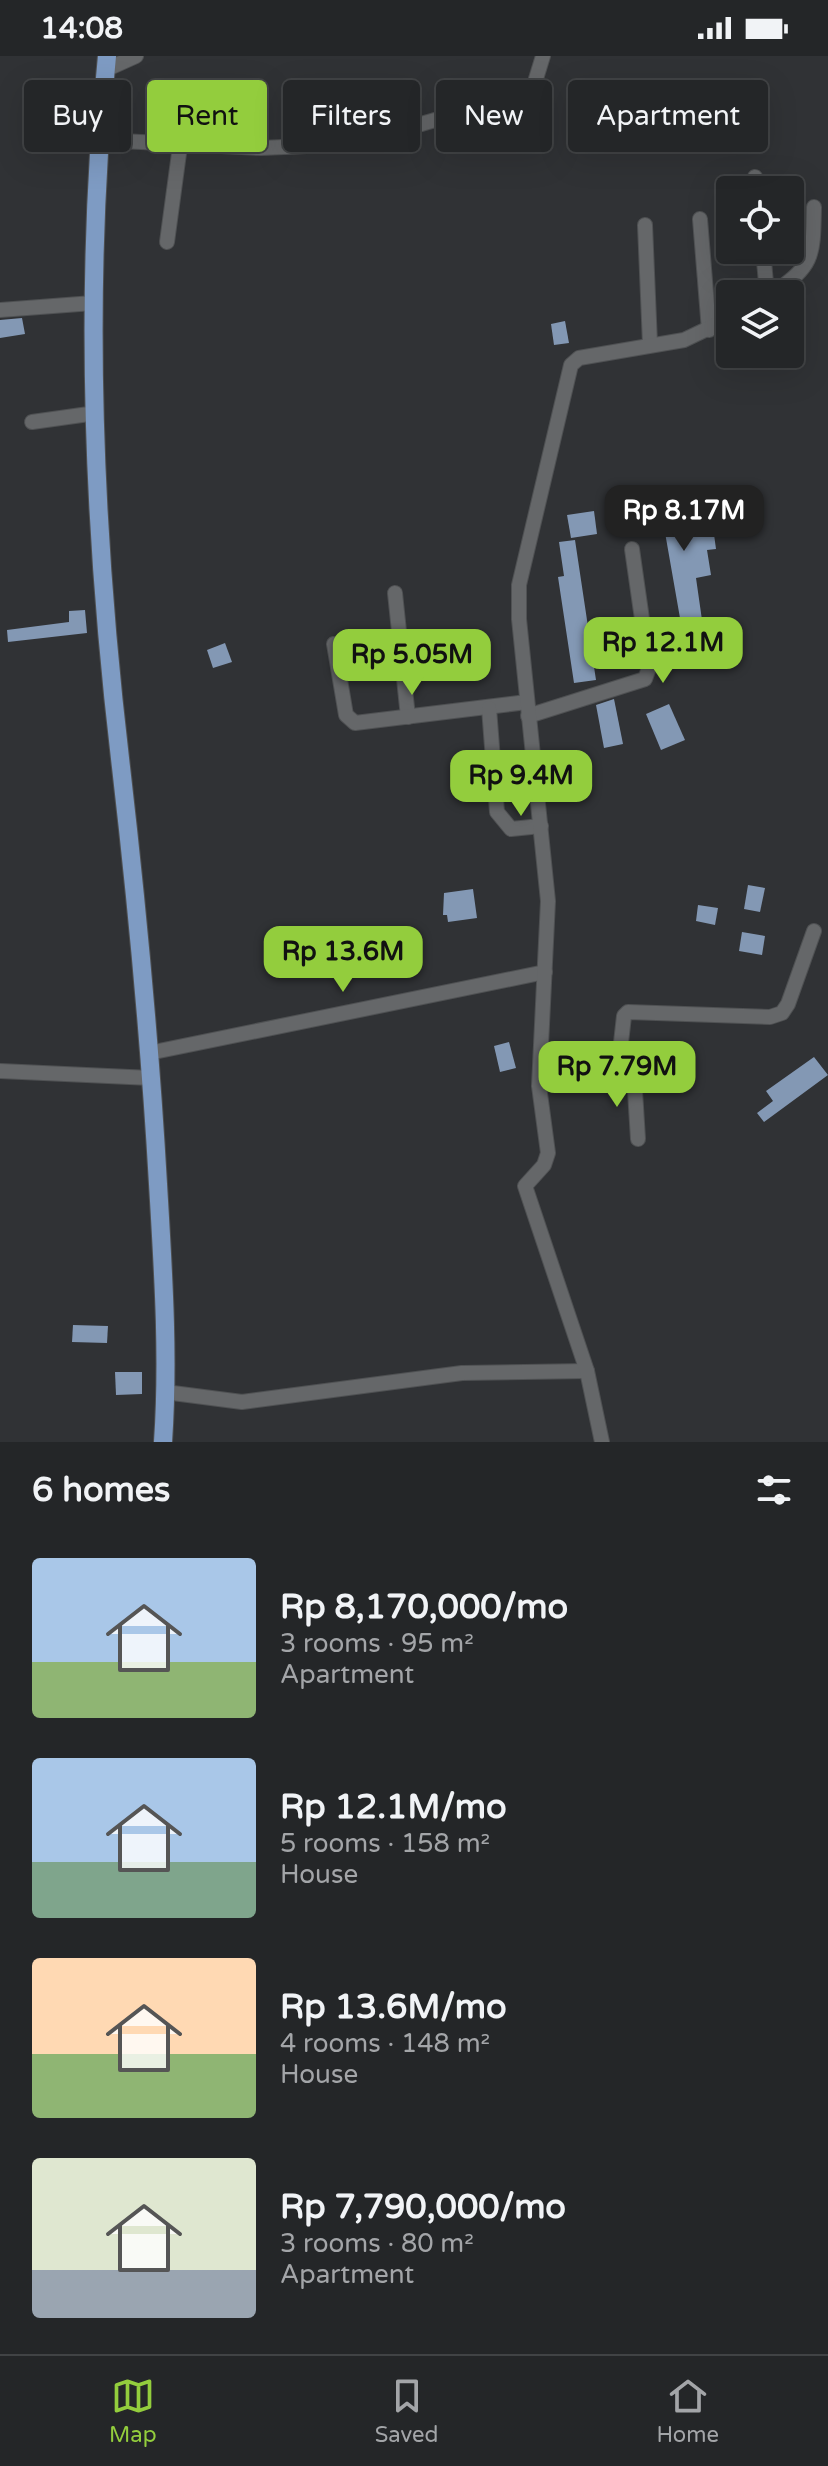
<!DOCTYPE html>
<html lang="en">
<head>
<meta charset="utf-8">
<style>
  body { margin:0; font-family:"Varela Round",sans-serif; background:#303234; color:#f1f3f6; height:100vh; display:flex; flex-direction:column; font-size:30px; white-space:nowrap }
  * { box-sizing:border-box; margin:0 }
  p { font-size:26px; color:#a3a5a8 }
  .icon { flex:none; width:44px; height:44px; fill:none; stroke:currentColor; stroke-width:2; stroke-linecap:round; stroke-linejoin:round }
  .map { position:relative; height:1386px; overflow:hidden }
  .side { display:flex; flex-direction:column; background:#242628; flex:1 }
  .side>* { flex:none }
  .banner { position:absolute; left:24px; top:24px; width:780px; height:72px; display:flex; gap:16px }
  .buttons { position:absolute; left:716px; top:120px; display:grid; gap:16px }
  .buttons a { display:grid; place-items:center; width:88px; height:88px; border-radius:8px; background:#242628; box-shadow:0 8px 32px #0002,0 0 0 2px #414345; font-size:40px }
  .price { position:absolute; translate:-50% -68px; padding:0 18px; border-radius:16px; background:#93cd3d; color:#111; font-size:26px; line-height:52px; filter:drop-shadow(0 2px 4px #0008) }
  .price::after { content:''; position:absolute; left:50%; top:48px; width:24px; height:18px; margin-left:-12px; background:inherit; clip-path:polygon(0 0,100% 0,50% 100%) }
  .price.on { background:#222; color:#fff }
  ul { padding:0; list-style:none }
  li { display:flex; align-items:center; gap:24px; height:200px; padding:0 32px }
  li span { display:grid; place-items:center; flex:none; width:224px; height:160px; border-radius:8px; color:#555 }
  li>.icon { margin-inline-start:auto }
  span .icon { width:96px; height:96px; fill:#fffc; stroke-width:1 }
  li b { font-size:34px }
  h2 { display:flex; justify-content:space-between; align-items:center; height:96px; padding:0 32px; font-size:34px }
  .chip { padding:0 28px; border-radius:8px; background:#242628; box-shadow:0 8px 32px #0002,0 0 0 2px #414345; font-size:28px; line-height:72px }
  .chip.on { background:#93cd3d; color:#111 }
  .status { display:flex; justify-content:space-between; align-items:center; height:56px; padding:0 40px; background:#242628; direction:ltr }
  .status svg { height:22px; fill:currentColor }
  .tabs { display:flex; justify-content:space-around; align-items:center; height:112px; border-top:2px solid #414345; background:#242628; font-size:22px; color:#a3a5a8 }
  .tabs a { display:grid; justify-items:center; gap:4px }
  .tabs .on { color:#93cd3d }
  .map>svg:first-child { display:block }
</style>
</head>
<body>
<div class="status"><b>14:08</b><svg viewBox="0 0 49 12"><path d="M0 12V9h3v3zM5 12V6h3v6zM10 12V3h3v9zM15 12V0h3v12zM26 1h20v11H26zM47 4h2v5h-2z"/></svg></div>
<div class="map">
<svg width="828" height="1386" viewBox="0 0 828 1386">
  <rect width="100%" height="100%" fill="#303235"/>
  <!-- building -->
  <g fill="#8398b4">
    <polygon points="22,262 25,278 0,282 0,264"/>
    <polygon points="565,265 569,287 554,289 551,268"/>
    <polygon points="718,432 724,469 713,471 716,493 707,494 711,519 696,522 707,599 687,602 663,465 618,473 614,451 650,444 652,454 698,446 696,435"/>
    <polygon points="594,455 597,478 571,482 567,459"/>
    <polygon points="575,484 596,624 574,627 558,521 564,520 559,486"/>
    <polygon points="85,554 87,577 8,586 7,574 69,566 69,555"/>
    <polygon points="225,587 232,606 213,612 207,594"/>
    <polygon points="614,643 623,688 604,692 596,649"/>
    <polygon points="669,648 685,684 661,694 646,658"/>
    <polygon points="748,829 765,832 760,856 744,853"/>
    <polygon points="473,833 477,862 448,866 447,859 443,859 444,837"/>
    <polygon points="698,849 718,852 715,869 696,865"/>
    <polygon points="742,876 765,880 762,899 739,895"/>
    <polygon points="509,986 516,1012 500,1016 494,990"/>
    <polygon points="814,1001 828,1019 764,1066 757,1057 773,1045 766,1035"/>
    <polygon points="73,1269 108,1270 107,1287 72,1286"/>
    <polygon points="115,1316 142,1316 142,1338 116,1339"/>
  </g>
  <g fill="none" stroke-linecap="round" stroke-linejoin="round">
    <defs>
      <g id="minor">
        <polyline points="105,14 136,0"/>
        <polyline points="101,84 261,92 352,88 442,62 521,50 531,39 543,0"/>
        <polyline points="755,121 757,134"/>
        <polyline points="700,163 709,274"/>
        <polyline points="645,169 650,288"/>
        <polyline points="167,186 180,90"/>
        <polyline points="763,194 767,238"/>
        <path d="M772,238C814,209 813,201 814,151"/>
        <polyline points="0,254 93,247"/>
        <polyline points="32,366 96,357"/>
        <polyline points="395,537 408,661"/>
        <polyline points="334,588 346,659 355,667 527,646"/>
        <polyline points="489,652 497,756 511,773 541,770"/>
        <polyline points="528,660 645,623 649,612 632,493"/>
        <polyline points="149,997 545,916"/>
        <polyline points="540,1013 618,1013 624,960 628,956 770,961 782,957 788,948 814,875"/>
        <polyline points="618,1013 635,1035 638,1083"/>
        <polyline points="0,1015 151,1022"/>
        <polyline points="165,1336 242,1346 462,1317 587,1315"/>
        <polyline points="602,1386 587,1315 525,1130 544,1109 548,1097 539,1030 548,845 519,563 519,529 571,309 579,302 684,284 730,262"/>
      </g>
      <path id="major" d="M107,0C83,235 93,476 121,711C137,849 150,988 158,1128C163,1213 169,1300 163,1386"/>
    </defs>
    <!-- minor casing -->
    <use href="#minor" stroke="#4f5153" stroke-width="16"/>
    <!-- major casing -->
    <use href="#major" stroke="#4f5153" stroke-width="20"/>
    <!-- minor -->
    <use href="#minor" stroke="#656769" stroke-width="14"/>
    <!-- major -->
    <use href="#major" stroke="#7e9bc3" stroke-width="18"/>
  </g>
</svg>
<div class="buttons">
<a><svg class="icon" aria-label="locate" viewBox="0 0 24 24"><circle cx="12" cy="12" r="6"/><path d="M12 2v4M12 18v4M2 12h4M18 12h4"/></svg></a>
<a><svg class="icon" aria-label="layers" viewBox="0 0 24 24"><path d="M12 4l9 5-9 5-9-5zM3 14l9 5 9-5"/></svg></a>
</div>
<b class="price on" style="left:684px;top:497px">Rp 8.17M</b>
<b class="price" style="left:663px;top:629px">Rp 12.1M</b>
<b class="price" style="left:412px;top:641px">Rp 5.05M</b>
<b class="price" style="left:521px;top:762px">Rp 9.4M</b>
<b class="price" style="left:343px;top:938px">Rp 13.6M</b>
<b class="price" style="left:617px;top:1053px">Rp 7.79M</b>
<div class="banner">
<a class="chip">Buy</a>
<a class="chip on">Rent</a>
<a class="chip">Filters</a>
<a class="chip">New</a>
<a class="chip">Apartment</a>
</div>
</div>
<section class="side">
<h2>6 homes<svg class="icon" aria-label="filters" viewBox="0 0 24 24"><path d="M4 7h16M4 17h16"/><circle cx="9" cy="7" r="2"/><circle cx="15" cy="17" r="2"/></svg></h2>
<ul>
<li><span style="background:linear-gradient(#a9c7e8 65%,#8fb573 0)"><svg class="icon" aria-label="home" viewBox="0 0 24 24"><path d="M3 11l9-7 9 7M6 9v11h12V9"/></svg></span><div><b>Rp 8,170,000/mo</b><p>3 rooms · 95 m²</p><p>Apartment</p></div></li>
<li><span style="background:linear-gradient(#a9c7e8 65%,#7fa58c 0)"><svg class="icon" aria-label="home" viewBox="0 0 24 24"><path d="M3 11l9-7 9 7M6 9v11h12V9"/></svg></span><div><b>Rp 12.1M/mo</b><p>5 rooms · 158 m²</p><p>House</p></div></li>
<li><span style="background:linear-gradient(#ffd9b3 60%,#8fb573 0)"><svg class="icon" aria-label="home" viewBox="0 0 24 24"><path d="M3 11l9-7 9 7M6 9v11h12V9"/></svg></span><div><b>Rp 13.6M/mo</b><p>4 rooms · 148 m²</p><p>House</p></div></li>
<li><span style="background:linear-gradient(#dfe7d0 70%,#9aa5b1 0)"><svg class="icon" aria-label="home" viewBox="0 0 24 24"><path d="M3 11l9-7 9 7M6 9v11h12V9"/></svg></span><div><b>Rp 7,790,000/mo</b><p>3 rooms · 80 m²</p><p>Apartment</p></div></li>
</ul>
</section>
<nav class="tabs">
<a class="on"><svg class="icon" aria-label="map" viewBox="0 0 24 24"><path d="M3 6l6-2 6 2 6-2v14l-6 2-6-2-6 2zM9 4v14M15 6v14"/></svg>Map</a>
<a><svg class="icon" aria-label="saved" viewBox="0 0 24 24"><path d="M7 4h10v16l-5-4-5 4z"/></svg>Saved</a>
<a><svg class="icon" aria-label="home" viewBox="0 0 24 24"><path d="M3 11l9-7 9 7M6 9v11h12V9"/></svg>Home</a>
</nav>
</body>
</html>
